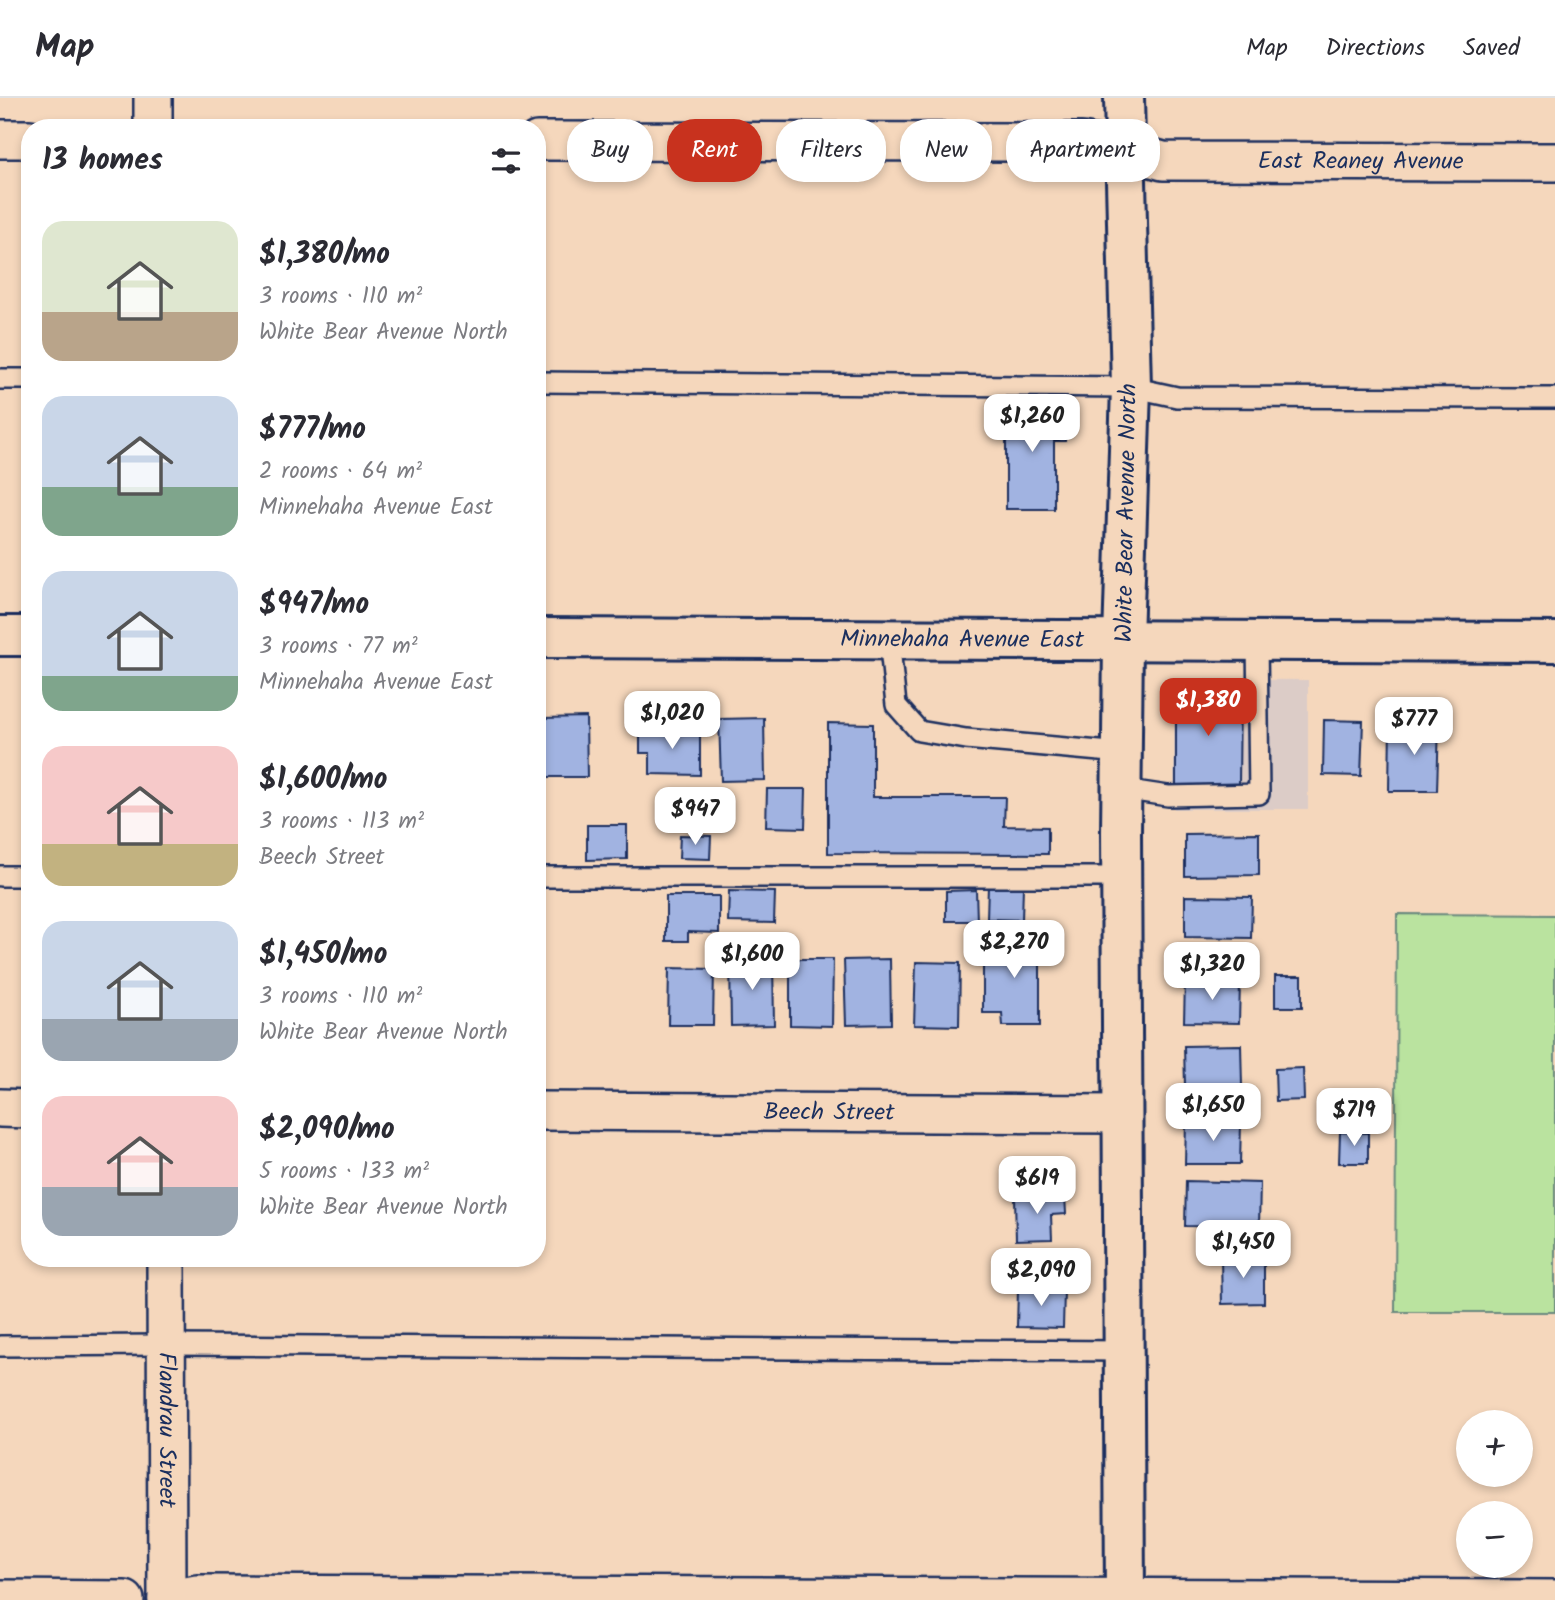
<!DOCTYPE html>
<html lang="en">
<head>
<meta charset="utf-8">
<style>
  body { margin:0; font-family:Kalam,sans-serif; background:#f7f7f7; color:#2b2b33; height:100vh; display:flex; flex-direction:column; font-size:26px; white-space:nowrap }
  * { box-sizing:border-box; margin:0 }
  p { font-size:23px; color:#7c7c81 }
  .icon { flex:none; width:38px; height:38px; fill:none; stroke:currentColor; stroke-width:2; stroke-linecap:round; stroke-linejoin:round }
  .map { position:relative; flex:1; overflow:hidden }
  .panel { position:absolute; left:21px; top:21px; width:525px; height:1148px; display:flex; flex-direction:column; background:#fff; border-radius:28px; box-shadow:0 4px 10px #0003 }
  .panel>* { flex:none }
  .hud { position:absolute; left:567px; top:21px; width:665px; height:63px; display:flex; gap:14px }
  .buttons { position:absolute; left:1456px; top:1312px; display:grid; gap:14px }
  .buttons a { display:grid; place-items:center; width:77px; height:77px; border-radius:50%; background:#fff; box-shadow:0 4px 10px #0003; font-size:35px }
  .price { position:absolute; translate:-50% -60px; padding:0 16px; border-radius:14px; background:#fff; color:#222; font-size:23px; line-height:46px; filter:drop-shadow(0 2px 4px #0008) }
  .price::after { content:''; position:absolute; left:50%; top:42px; width:21px; height:16px; margin-left:-10px; background:inherit; clip-path:polygon(0 0,100% 0,50% 100%) }
  .price.current { background:#c8321e; color:#fff }
  ul { padding:0; list-style:none }
  li { display:flex; align-items:center; gap:21px; height:175px; padding:0 21px }
  li span { display:grid; place-items:center; flex:none; width:196px; height:140px; border-radius:21px; color:#555 }
  li>.icon { margin-inline-start:auto }
  span .icon { width:84px; height:84px; fill:#fffc; stroke-width:1 }
  li b { font-size:30px }
  h2 { display:flex; justify-content:space-between; align-items:center; height:84px; padding:0 21px; font-size:30px }
  .tag { padding:0 24px; border-radius:28px; background:#fff; box-shadow:0 4px 10px #0003; font-size:24px; line-height:63px }
  .tag.current { background:#c8321e; color:#fff }
  header { display:flex; align-items:center; gap:42px; box-sizing:border-box; height:98px; padding:0 35px; background:#fff; border-bottom:2px solid #e1e1e2 }
  header strong { font-size:33px }
  nav { display:flex; gap:38px; margin-inline-start:auto; font-size:24px }
  .map>svg:first-child { display:block }
</style>
</head>
<body>
<header>
<strong>Map</strong>
<nav><a>Map</a><a>Directions</a><a>Saved</a></nav>
</header>
<div class="map">
<svg width="1555" height="1502" viewBox="0 0 1555 1502">
  <rect width="100%" height="100%" fill="#f5d7bc"/>
  <filter id="ink" filterUnits="userSpaceOnUse"><feTurbulence type="fractalNoise" baseFrequency=".0143" numOctaves="2"/><feDisplacementMap in="SourceGraphic" scale="14" xChannelSelector="R" yChannelSelector="G"/><feConvolveMatrix kernelMatrix="1 2 1 2 8 2 1 2 1" color-interpolation-filters="sRGB"/></filter>
  <g filter="url(#ink)">
    <!-- built -->
    <polygon fill="#dcccc7" points="1185,581 1308,582 1308,711 1174,711 1174,591"/>
    <!-- green -->
    <polygon fill="#bae39f" stroke="#6a897e" stroke-width="2" points="1397,816 1555,817 1555,1214 1395,1214"/>
    <!-- building -->
    <g fill="#a1b3e1" stroke="#1b2f5e" stroke-width="2">
      <polygon points="1006,306 1065,307 1065,343 1054,343 1054,411 1006,411"/>
      <polygon points="1176,593 1240,593 1239,688 1176,688"/>
      <polygon points="586,619 587,679 544,679 543,620"/>
      <polygon points="764,620 765,682 721,683 719,621"/>
      <polygon points="1324,622 1363,623 1361,678 1323,677"/>
      <polygon points="828,625 873,626 873,699 1005,699 1004,728 1048,729 1048,756 828,755"/>
      <polygon points="1390,625 1439,625 1437,693 1389,693"/>
      <polygon points="640,631 700,632 700,677 650,676 650,655 640,655"/>
      <polygon points="767,691 806,691 805,730 766,729"/>
      <polygon points="587,727 627,727 627,761 587,762"/>
      <polygon points="1259,735 1259,777 1185,778 1185,736"/>
      <polygon points="680,737 711,738 710,761 679,760"/>
      <polygon points="988,787 1023,788 1022,822 987,821"/>
      <polygon points="976,792 977,823 946,823 946,793"/>
      <polygon points="729,793 775,794 774,825 728,824"/>
      <polygon points="666,798 719,798 719,835 688,834 688,843 666,843"/>
      <polygon points="1185,798 1252,799 1251,840 1185,839"/>
      <polygon points="1004,832 1040,832 1040,928 1003,928 1002,915 983,915 983,856 1004,856"/>
      <polygon points="773,860 774,927 731,928 730,861"/>
      <polygon points="790,861 833,861 832,928 790,927"/>
      <polygon points="890,861 891,926 846,927 844,862"/>
      <polygon points="916,864 960,865 959,928 914,927"/>
      <polygon points="669,870 714,871 713,927 668,927"/>
      <rect x="1275" y="878" width="27" height="31"/>
      <polygon points="1185,883 1240,884 1239,925 1184,924"/>
      <polygon points="1241,947 1242,988 1185,988 1184,948"/>
      <polygon points="1303,970 1304,1002 1276,1003 1275,971"/>
      <polygon points="1186,1023 1241,1024 1240,1066 1185,1066"/>
      <polygon points="1340,1034 1368,1035 1368,1065 1339,1065"/>
      <polygon points="1186,1083 1260,1085 1259,1129 1185,1128"/>
      <polygon points="1065,1097 1066,1116 1051,1117 1052,1141 1016,1142 1015,1098"/>
      <polygon points="1264,1159 1264,1205 1222,1206 1221,1160"/>
      <polygon points="1018,1191 1064,1192 1063,1230 1017,1229"/>
    </g>
    <g fill="none" stroke-linecap="round" stroke-linejoin="round">
      <defs>
        <g id="lane">
          <polyline points="0,281 30,281"/>
          <polyline points="537,284 1131,289 1177,299 1555,300"/>
          <polyline points="889,540 896,607 919,633 966,641 1122,655"/>
          <polyline points="1122,691 1168,698 1259,696 1257,543"/>
          <polyline points="0,778 30,778"/>
          <polyline points="537,779 1122,779"/>
          <polyline points="0,1248 166,1247 1125,1253"/>
        </g>
        <g id="street">
          <polyline points="153,0 153,30"/>
          <polyline points="0,41 30,41"/>
          <path id="s1" d="M537,43L1081,44L1124,52L1163,63L1555,64"/>
          <polyline points="0,1010 30,1011"/>
          <path id="s2" d="M537,1013L1122,1016"/>
          <path id="s3" d="M166,1160L167,1502"/>
          <polyline points="0,1501 125,1502"/>
          <polyline points="167,1502 197,1496 1555,1501"/>
        </g>
        <g id="secondary">
          <polyline points="1124,0 1131,289 1123,542 1121,734 1125,1502"/>
          <polyline points="0,538 30,538"/>
          <path id="s4" d="M537,540L1555,544"/>
        </g>
      </defs>
      <!-- lane casing -->
      <use href="#lane" stroke="#1b2f5e" stroke-width="24"/>
      <!-- street casing -->
      <use href="#street" stroke="#1b2f5e" stroke-width="42"/>
      <!-- secondary casing -->
      <use href="#secondary" stroke="#1b2f5e" stroke-width="44"/>
      <!-- lane -->
      <use href="#lane" stroke="#f5d7bc" stroke-width="19"/>
      <!-- street -->
      <use href="#street" stroke="#f5d7bc" stroke-width="37"/>
      <!-- secondary -->
      <use href="#secondary" stroke="#f5d7bc" stroke-width="38"/>
    </g>
  </g>
  <g text-anchor="middle" dominant-baseline="central" stroke-width="5" stroke-linejoin="round" paint-order="stroke">
    <!-- street labels -->
    <g font-size="24" fill="#1b2f5e" stroke="#f5d7bc">
      <text stroke="none"><textPath href="#s1" startOffset="826">East Reaney Avenue</textPath></text>
      <text transform="translate(1127 415) rotate(-89)">White Bear Avenue North</text>
      <text stroke="none"><textPath href="#s4" startOffset="425">Minnehaha Avenue East</textPath></text>
      <text stroke="none"><textPath href="#s2" startOffset="292">Beech Street</textPath></text>
      <text stroke="none"><textPath href="#s3" startOffset="172">Flandrau Street</textPath></text>
    </g>
  </g>
</svg>
<div class="buttons">
<a>+</a>
<a>−</a>
</div>
<b class="price" style="left:1032px;top:356px">$1,260</b>
<b class="price current" style="left:1208px;top:640px">$1,380</b>
<b class="price" style="left:672px;top:653px">$1,020</b>
<b class="price" style="left:1414px;top:659px">$777</b>
<b class="price" style="left:695px;top:749px">$947</b>
<b class="price" style="left:1014px;top:882px">$2,270</b>
<b class="price" style="left:752px;top:894px">$1,600</b>
<b class="price" style="left:1212px;top:904px">$1,320</b>
<b class="price" style="left:1213px;top:1045px">$1,650</b>
<b class="price" style="left:1354px;top:1050px">$719</b>
<b class="price" style="left:1037px;top:1118px">$619</b>
<b class="price" style="left:1243px;top:1182px">$1,450</b>
<b class="price" style="left:1041px;top:1210px">$2,090</b>
<div class="hud">
<a class="tag">Buy</a>
<a class="tag current">Rent</a>
<a class="tag">Filters</a>
<a class="tag">New</a>
<a class="tag">Apartment</a>
</div>
<section class="panel">
<h2>13 homes<svg class="icon" aria-label="filters" viewBox="0 0 24 24"><path d="M4 7h16M4 17h16"/><circle cx="9" cy="7" r="2"/><circle cx="15" cy="17" r="2"/></svg></h2>
<ul>
<li><span style="background:linear-gradient(#dfe7d0 65%,#b9a48a 0)"><svg class="icon" aria-label="home" viewBox="0 0 24 24"><path d="M3 11l9-7 9 7M6 9v11h12V9"/></svg></span><div><b>$1,380/mo</b><p>3 rooms · 110 m²</p><p>White Bear Avenue North</p></div></li>
<li><span style="background:linear-gradient(#c9d6e8 65%,#7fa58c 0)"><svg class="icon" aria-label="home" viewBox="0 0 24 24"><path d="M3 11l9-7 9 7M6 9v11h12V9"/></svg></span><div><b>$777/mo</b><p>2 rooms · 64 m²</p><p>Minnehaha Avenue East</p></div></li>
<li><span style="background:linear-gradient(#c9d6e8 75%,#7fa58c 0)"><svg class="icon" aria-label="home" viewBox="0 0 24 24"><path d="M3 11l9-7 9 7M6 9v11h12V9"/></svg></span><div><b>$947/mo</b><p>3 rooms · 77 m²</p><p>Minnehaha Avenue East</p></div></li>
<li><span style="background:linear-gradient(#f6c9c9 70%,#c2b280 0)"><svg class="icon" aria-label="home" viewBox="0 0 24 24"><path d="M3 11l9-7 9 7M6 9v11h12V9"/></svg></span><div><b>$1,600/mo</b><p>3 rooms · 113 m²</p><p>Beech Street</p></div></li>
<li><span style="background:linear-gradient(#c9d6e8 70%,#9aa5b1 0)"><svg class="icon" aria-label="home" viewBox="0 0 24 24"><path d="M3 11l9-7 9 7M6 9v11h12V9"/></svg></span><div><b>$1,450/mo</b><p>3 rooms · 110 m²</p><p>White Bear Avenue North</p></div></li>
<li><span style="background:linear-gradient(#f6c9c9 65%,#9aa5b1 0)"><svg class="icon" aria-label="home" viewBox="0 0 24 24"><path d="M3 11l9-7 9 7M6 9v11h12V9"/></svg></span><div><b>$2,090/mo</b><p>5 rooms · 133 m²</p><p>White Bear Avenue North</p></div></li>
</ul>
</section>
</div>
</body>
</html>
